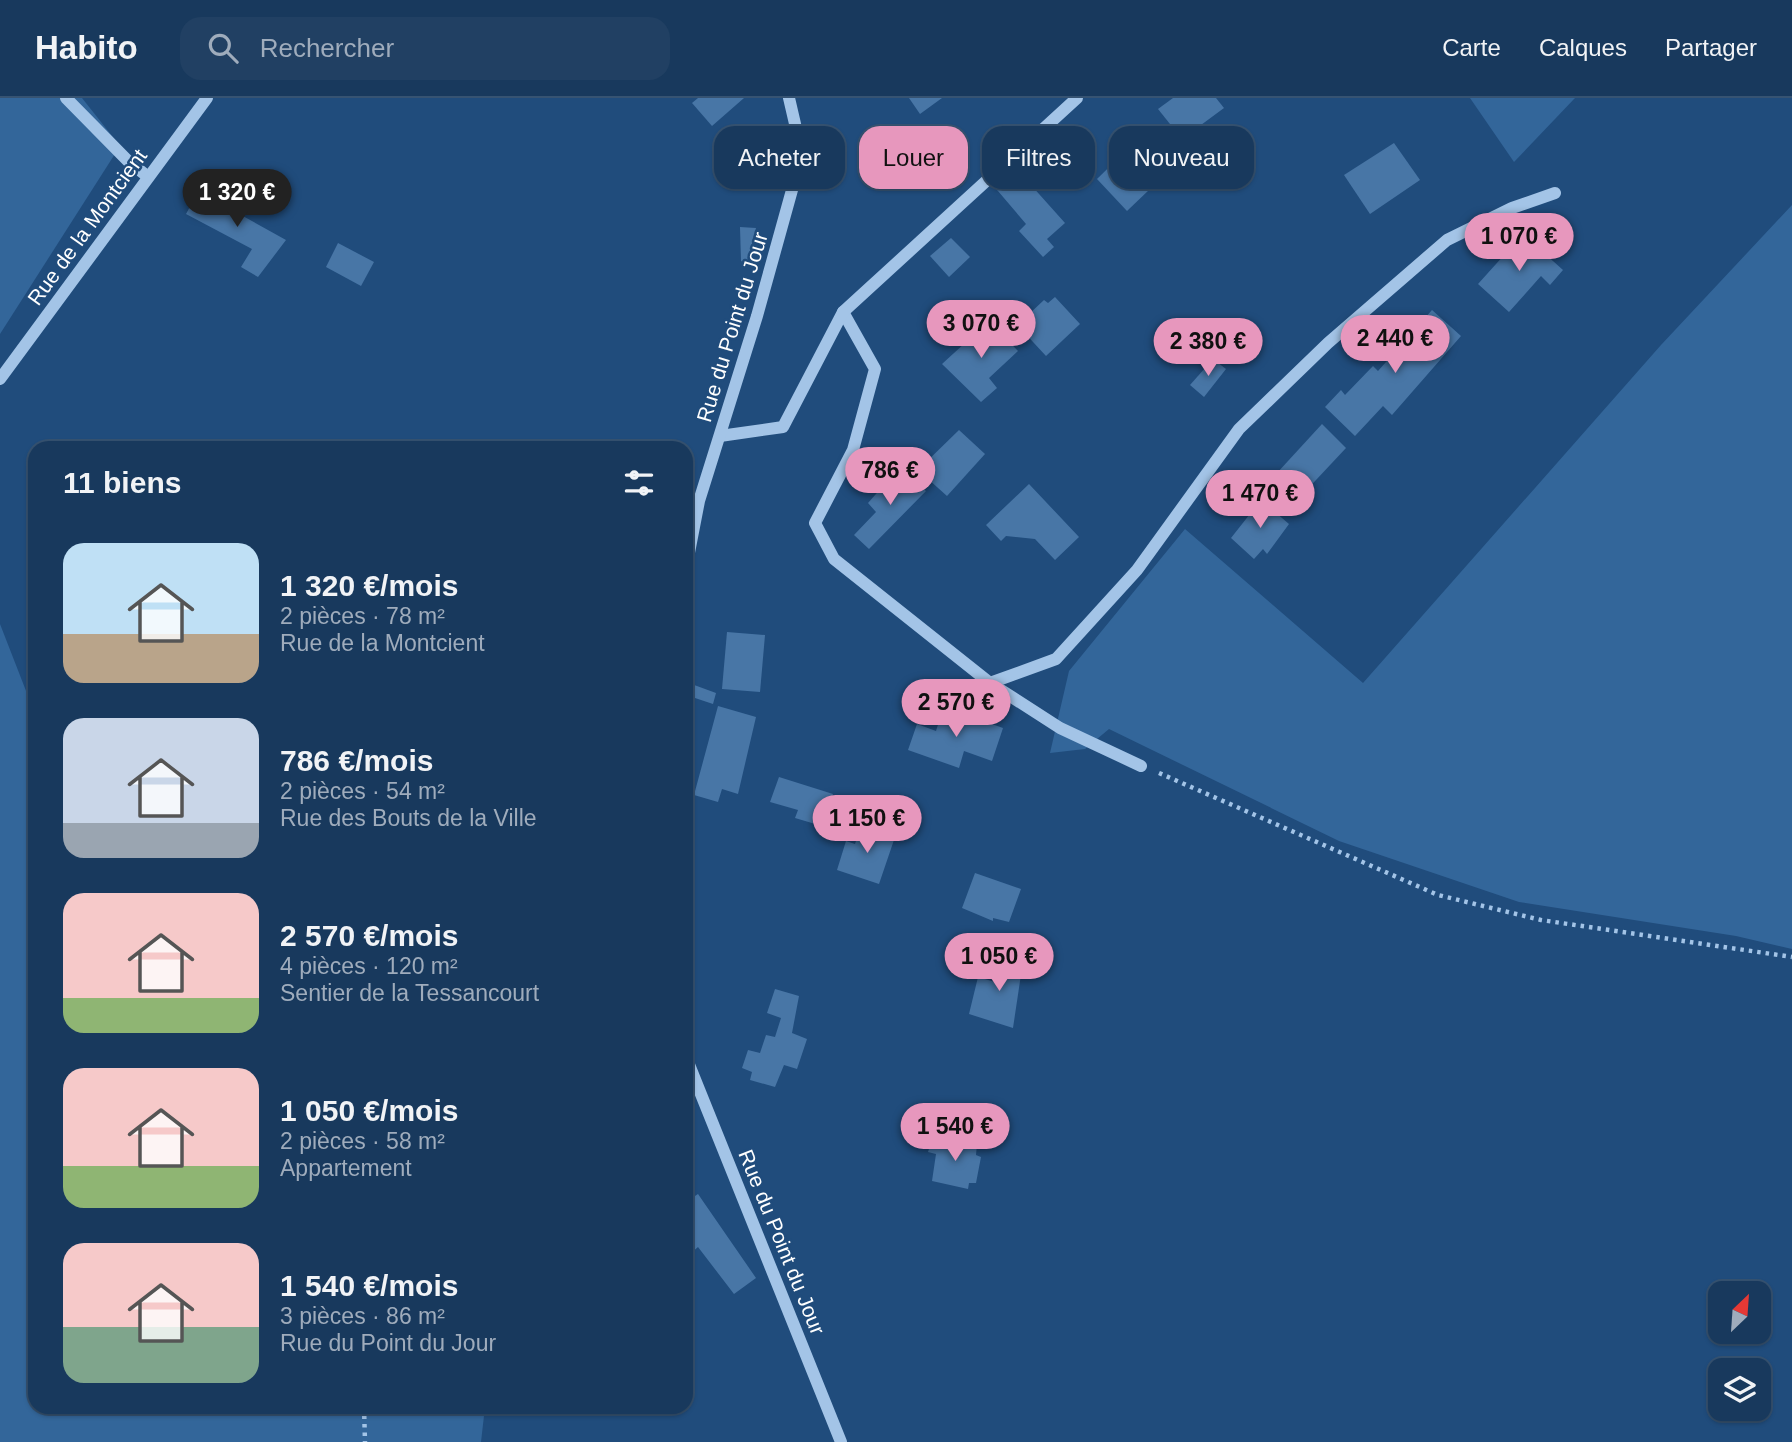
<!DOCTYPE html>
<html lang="fr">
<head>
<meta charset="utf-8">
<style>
  body { margin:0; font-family:Helvetica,sans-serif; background:#214063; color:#f1f3f6; height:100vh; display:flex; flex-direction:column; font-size:26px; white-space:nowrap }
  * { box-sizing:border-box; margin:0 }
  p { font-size:23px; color:#9facbc }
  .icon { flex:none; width:38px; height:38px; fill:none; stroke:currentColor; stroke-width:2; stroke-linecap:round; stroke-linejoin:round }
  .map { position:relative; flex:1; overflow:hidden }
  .panel { position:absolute; left:28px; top:343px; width:665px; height:973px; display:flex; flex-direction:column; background:#18395d; border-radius:21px; box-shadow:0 2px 5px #0004,0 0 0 2px #365372 }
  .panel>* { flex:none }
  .banner { position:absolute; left:714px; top:28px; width:665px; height:63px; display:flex; gap:14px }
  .needle { width:46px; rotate:25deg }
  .controls { position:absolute; left:1708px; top:1183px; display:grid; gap:14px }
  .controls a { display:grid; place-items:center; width:63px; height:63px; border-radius:14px; background:#18395d; box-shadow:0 2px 5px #0004,0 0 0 2px #365372; font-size:35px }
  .price { position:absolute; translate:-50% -60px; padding:0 16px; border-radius:24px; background:#e797bd; color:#111; font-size:23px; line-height:46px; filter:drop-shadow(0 2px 4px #0008) }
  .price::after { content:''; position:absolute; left:50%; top:42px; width:21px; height:16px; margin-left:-10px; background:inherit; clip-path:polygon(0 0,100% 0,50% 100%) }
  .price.current { background:#222; color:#fff }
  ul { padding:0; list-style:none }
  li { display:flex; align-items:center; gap:21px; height:175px; padding:0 35px }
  li span { display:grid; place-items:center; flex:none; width:196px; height:140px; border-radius:21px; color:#555 }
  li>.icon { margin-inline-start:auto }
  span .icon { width:84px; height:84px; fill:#fffc; stroke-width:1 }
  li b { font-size:30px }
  h2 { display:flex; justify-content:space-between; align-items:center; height:84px; padding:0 35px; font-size:30px }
  .tag { padding:0 24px; border-radius:21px; background:#18395d; box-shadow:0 2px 5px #0004,0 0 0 2px #365372; font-size:24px; line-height:63px }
  .tag.current { background:#e797bd; color:#111 }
  header { display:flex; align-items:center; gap:42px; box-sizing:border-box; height:98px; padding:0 35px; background:#18395d; border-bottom:2px solid #365372 }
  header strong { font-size:33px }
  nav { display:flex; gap:38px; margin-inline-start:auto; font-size:24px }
  .search { width:490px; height:63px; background:#214063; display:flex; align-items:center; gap:18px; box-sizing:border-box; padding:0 24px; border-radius:21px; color:#9facbc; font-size:26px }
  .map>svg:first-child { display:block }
</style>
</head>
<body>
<header>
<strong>Habito</strong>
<div class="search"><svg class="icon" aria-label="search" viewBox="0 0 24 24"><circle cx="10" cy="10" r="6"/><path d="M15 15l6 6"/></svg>Rechercher</div>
<nav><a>Carte</a><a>Calques</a><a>Partager</a></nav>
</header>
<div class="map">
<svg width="1792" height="1344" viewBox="0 0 1792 1344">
  <rect width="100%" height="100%" fill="#204c7c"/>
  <!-- green -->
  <g fill="#33669a">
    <polygon points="0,0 82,0 120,48 0,236"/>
    <polygon points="1470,0 1575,0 1514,64"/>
    <polygon points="1792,107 1792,851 1736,838 1519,804 1339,743 1109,631 1085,651 1050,655 1069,573 1185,431 1363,585 1661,247"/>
    <polygon points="0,526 35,616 35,1309 485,1309 481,1344 0,1344"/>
  </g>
  <!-- building -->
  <g fill="#4876a6">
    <polygon points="698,0 744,0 712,28 692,5"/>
    <polygon points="909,0 942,0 920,16"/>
    <polygon points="1173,0 1216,0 1224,10 1182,41 1158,11"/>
    <polygon points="1143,36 1173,69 1127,113 1097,81"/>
    <polygon points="1394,45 1420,82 1370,116 1344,77"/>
    <polygon points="1013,67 1065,125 1047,141 1054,149 1043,159 1019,133 1026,126 992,86"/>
    <polygon points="213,87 229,97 223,107 286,142 258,179 241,169 252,151 186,116 199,92 208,97"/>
    <polygon points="740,129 756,130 747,166 741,163"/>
    <polygon points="1523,136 1563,172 1550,187 1541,178 1509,214 1478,186"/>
    <polygon points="951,140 970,159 949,179 930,158"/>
    <polygon points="338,145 374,164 361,188 326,169"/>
    <polygon points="1055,199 1080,226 1046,258 1021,231 1031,221 1028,217 1044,202 1048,205"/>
    <polygon points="1432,212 1461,238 1392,317 1383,308 1355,338 1325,309 1341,292 1345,297 1373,268 1378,273"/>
    <polygon points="989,223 1018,253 989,280 997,290 981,304 942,266"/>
    <polygon points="1213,261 1226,271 1204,299 1190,287"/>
    <polygon points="1322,326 1346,350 1301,398 1277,375"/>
    <polygon points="959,332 985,356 947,398 918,372"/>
    <polygon points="899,370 926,393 869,451 854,437 876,414 868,405"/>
    <polygon points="1029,386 1079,439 1055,462 1035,441 1006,438 1001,443 986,427"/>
    <polygon points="1261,402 1289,426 1267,456 1263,451 1254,461 1231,440"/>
    <polygon points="727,534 765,537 760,594 722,591"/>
    <polygon points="686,584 716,595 713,606 686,597"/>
    <polygon points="718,608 756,619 738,696 722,691 718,704 694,697"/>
    <polygon points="942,614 962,621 964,616 1003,630 992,663 964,653 959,670 908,652 917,626 936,633"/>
    <polygon points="779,679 833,696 822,728 795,720 798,712 770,704"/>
    <polygon points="686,695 694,697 688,717 686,716"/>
    <polygon points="861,727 895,739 879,786 837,772 846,743 855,746"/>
    <polygon points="975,775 1021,791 1009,824 993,820 993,823 962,810"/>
    <polygon points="998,856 1023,863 1013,930 969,916 978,879 995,884"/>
    <polygon points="775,891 799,898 792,935 807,941 797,971 784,967 775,989 750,982 752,974 742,970 748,952 760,955 766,937 775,939 781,920 767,915"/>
    <polygon points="939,1039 977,1046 976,1057 981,1059 976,1085 969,1085 968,1091 932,1083 936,1056 928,1054 931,1044 938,1044"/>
    <polygon points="686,1095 692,1100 698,1096 756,1180 734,1196 698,1149 690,1156 686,1150"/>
  </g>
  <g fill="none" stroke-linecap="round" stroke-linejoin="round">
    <!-- path -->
    <g stroke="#a3c4e7" stroke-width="4.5" stroke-dasharray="3.5 5" stroke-linecap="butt">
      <polyline points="1159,675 1438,797 1541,822 1792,859"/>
      <polyline points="364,1309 365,1344"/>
    </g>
    <!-- minor -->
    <g stroke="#a3c4e7" stroke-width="12">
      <polyline points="66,0 128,63 147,78"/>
      <polyline points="843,214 875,271 853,352 815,425 834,461 990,585 1060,630 1141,668"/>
      <polyline points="0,281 207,0"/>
      <polyline points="720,338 783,329 843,214 1077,0"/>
      <polyline points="686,470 699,403 757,218 802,56 789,0"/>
      <polyline points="990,585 1056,561 1137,472 1239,331 1328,245 1447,142 1512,110 1555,95"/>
      <polyline points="686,959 841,1344"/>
    </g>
  </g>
  <g text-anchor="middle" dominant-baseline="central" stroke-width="5" stroke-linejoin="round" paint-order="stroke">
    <!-- street labels -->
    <g font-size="21" fill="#fff" stroke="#204c7c">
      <text transform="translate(87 129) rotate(-54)">Rue de la Montcient</text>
      <text transform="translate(732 229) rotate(-73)">Rue du Point du Jour</text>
      <text transform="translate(782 1144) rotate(68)">Rue du Point du Jour</text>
    </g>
  </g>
</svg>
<div class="controls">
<a><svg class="needle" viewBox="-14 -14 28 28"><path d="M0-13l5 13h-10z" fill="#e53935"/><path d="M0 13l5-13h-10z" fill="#9facbc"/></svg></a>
<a><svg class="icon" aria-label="layers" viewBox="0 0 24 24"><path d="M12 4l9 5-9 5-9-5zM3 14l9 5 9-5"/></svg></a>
</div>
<b class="price current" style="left:237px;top:131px">1 320 €</b>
<b class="price" style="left:1519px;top:175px">1 070 €</b>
<b class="price" style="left:981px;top:262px">3 070 €</b>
<b class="price" style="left:1395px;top:277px">2 440 €</b>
<b class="price" style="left:1208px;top:280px">2 380 €</b>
<b class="price" style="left:890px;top:409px">786 €</b>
<b class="price" style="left:1260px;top:432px">1 470 €</b>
<b class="price" style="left:956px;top:641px">2 570 €</b>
<b class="price" style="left:867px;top:757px">1 150 €</b>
<b class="price" style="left:999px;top:895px">1 050 €</b>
<b class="price" style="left:955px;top:1065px">1 540 €</b>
<div class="banner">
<a class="tag">Acheter</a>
<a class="tag current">Louer</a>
<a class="tag">Filtres</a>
<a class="tag">Nouveau</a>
</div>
<section class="panel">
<h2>11 biens<svg class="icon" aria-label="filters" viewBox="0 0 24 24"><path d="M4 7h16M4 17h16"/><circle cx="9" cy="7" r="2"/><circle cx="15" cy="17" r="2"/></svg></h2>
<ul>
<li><span style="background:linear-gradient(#bfe0f5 65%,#b9a48a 0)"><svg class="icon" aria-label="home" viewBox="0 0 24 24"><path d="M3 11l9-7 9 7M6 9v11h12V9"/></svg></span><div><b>1 320 €/mois</b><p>2 pièces · 78 m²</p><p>Rue de la Montcient</p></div></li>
<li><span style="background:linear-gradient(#c9d6e8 75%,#9aa5b1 0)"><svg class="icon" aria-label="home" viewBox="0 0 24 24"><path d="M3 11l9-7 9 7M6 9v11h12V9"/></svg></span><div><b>786 €/mois</b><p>2 pièces · 54 m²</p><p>Rue des Bouts de la Ville</p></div></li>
<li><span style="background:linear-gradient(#f6c9c9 75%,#8fb573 0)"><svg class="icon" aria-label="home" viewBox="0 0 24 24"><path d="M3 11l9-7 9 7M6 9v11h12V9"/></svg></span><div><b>2 570 €/mois</b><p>4 pièces · 120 m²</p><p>Sentier de la Tessancourt</p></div></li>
<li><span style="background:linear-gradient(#f6c9c9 70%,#8fb573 0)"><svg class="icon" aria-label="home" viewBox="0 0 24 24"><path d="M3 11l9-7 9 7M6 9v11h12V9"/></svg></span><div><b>1 050 €/mois</b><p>2 pièces · 58 m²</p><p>Appartement</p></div></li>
<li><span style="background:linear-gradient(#f6c9c9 60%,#7fa58c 0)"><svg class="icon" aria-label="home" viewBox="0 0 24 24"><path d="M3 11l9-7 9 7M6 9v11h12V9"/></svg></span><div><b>1 540 €/mois</b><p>3 pièces · 86 m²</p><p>Rue du Point du Jour</p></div></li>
</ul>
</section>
</div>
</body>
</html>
